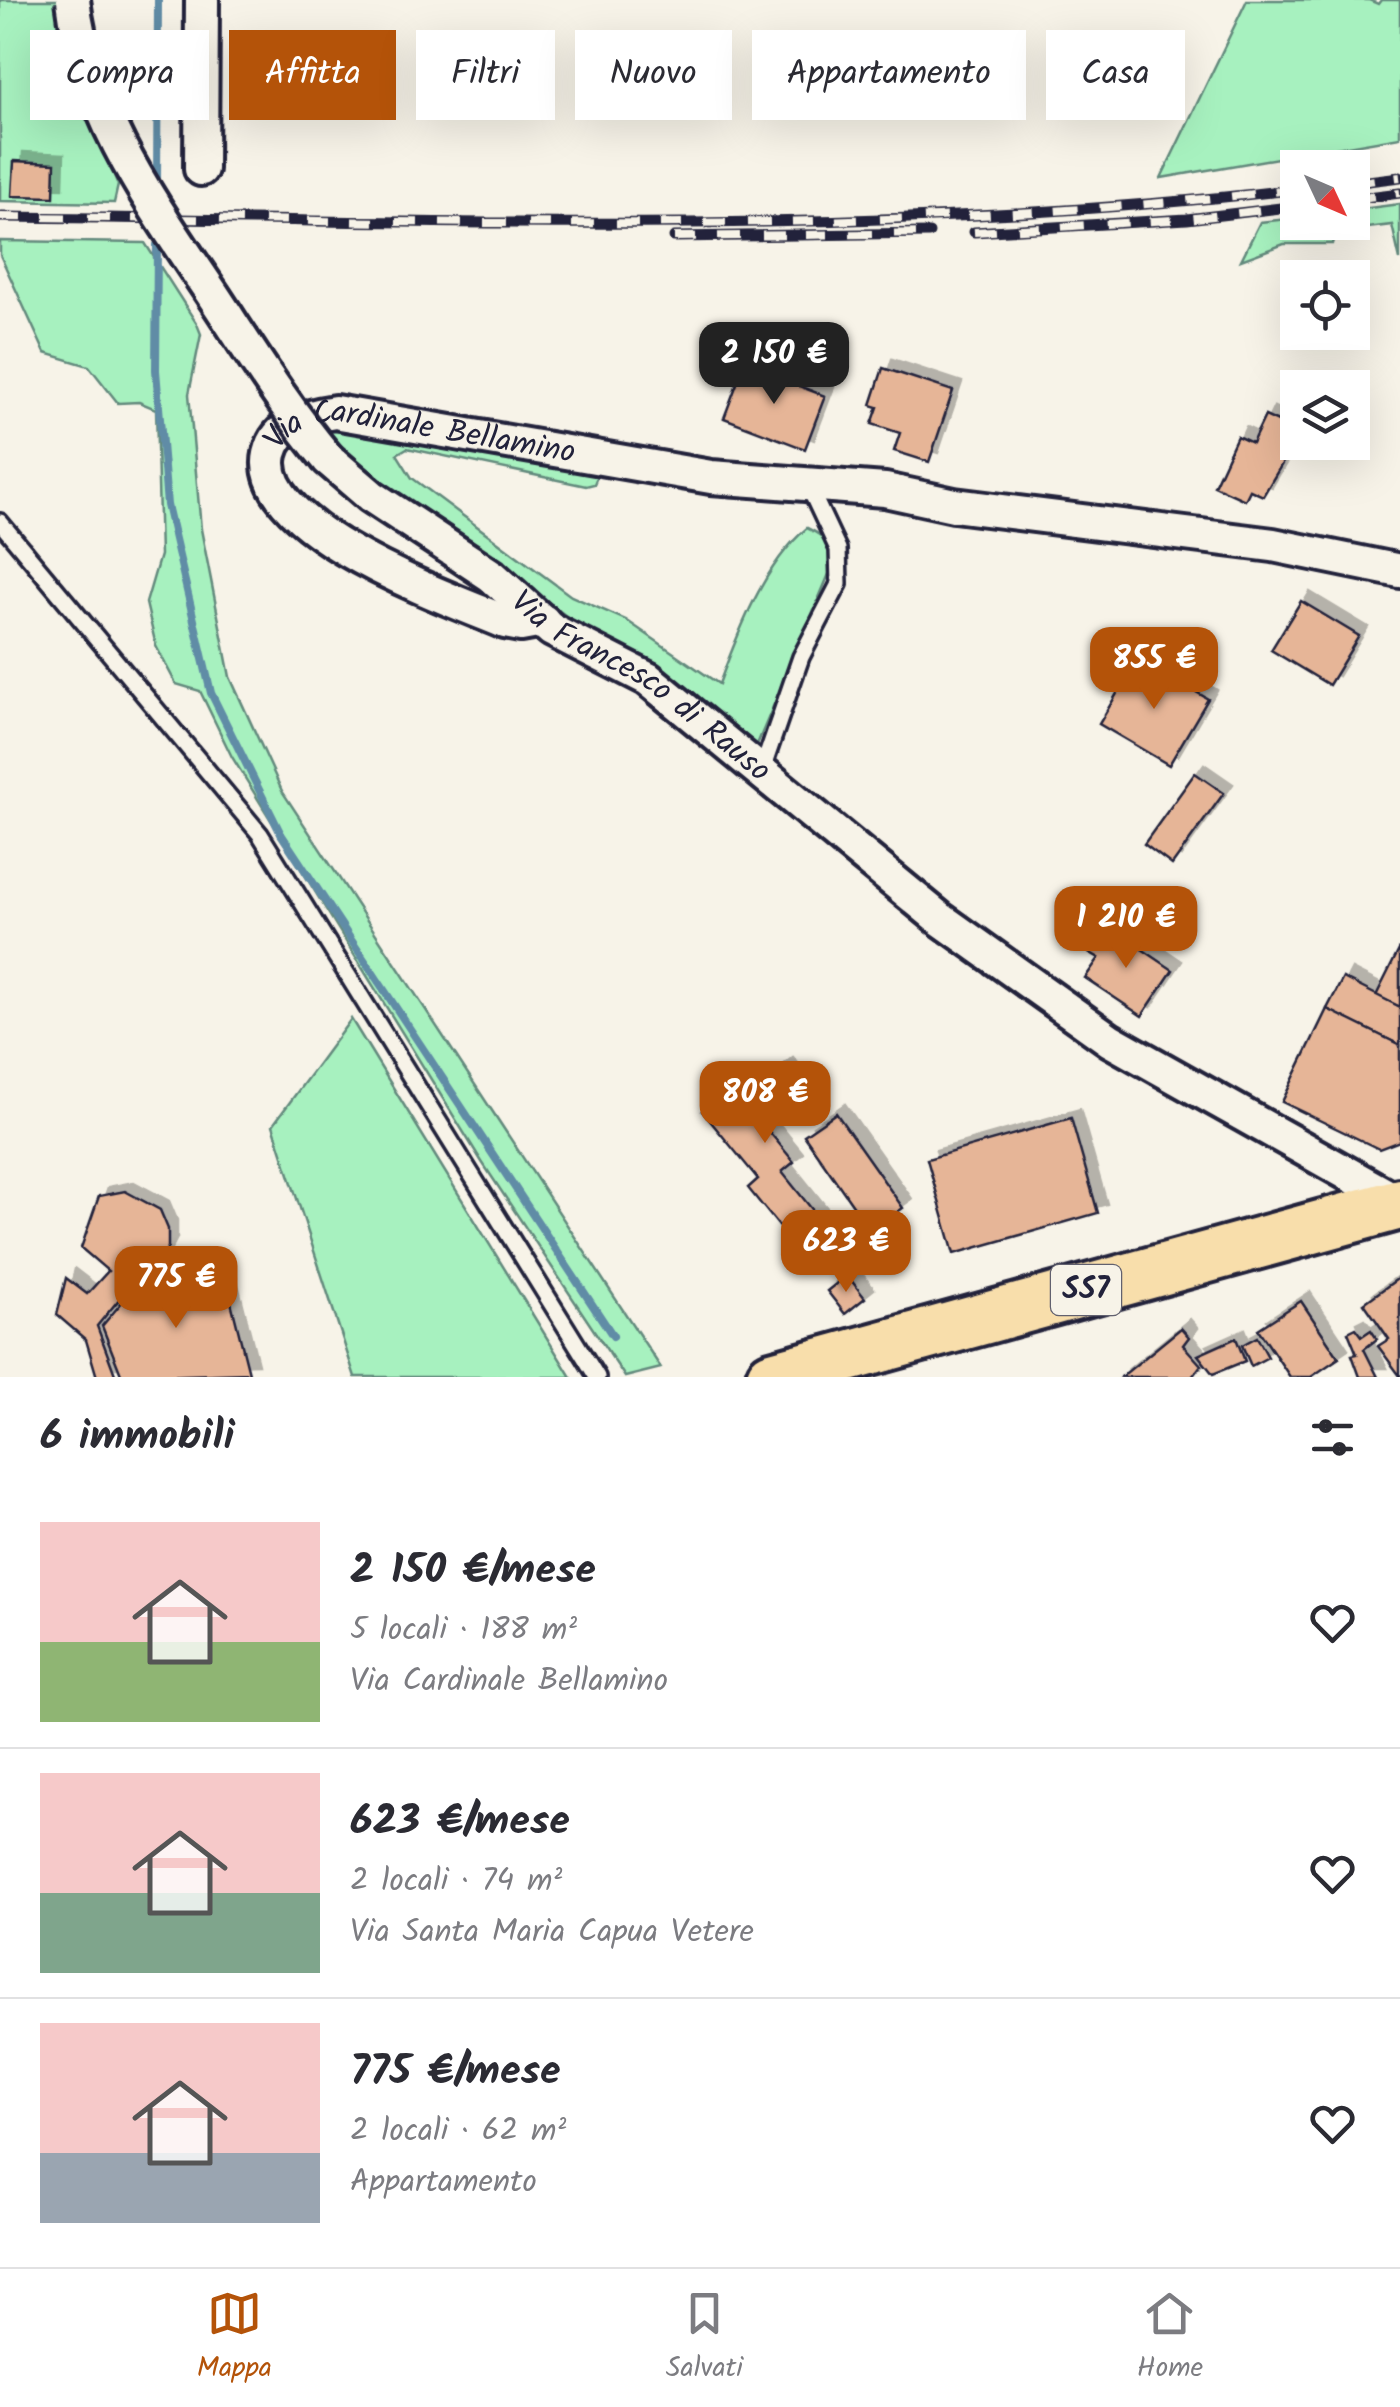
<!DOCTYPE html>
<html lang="it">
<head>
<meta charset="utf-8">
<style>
  body { margin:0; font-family:Kalam,sans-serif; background:#f7f7f7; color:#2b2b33; height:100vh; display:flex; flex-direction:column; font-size:38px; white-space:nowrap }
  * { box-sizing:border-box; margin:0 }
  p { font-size:32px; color:#7c7c81 }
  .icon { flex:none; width:55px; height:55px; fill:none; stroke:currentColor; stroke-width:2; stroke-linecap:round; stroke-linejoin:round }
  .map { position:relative; height:1377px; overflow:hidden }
  .panel { display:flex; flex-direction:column; background:#fff; flex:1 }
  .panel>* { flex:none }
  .top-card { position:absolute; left:30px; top:30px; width:1340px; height:90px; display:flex; gap:20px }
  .needle { width:65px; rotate:134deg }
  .fabs { position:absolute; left:1280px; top:150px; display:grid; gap:20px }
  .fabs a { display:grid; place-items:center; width:90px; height:90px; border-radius:0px; background:#fff; box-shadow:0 10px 40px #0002; font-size:50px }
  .price { position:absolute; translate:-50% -85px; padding:0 22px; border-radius:20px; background:#b45309; color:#fff; font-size:32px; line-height:65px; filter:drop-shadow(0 2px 5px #0008) }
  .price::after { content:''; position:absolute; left:50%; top:60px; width:30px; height:22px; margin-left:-15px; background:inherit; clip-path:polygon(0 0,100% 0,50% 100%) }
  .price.selected { background:#222; color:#fff }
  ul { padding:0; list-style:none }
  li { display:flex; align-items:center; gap:30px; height:250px; padding:0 40px }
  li+li { border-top:2px solid #e1e1e2 }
  li span { display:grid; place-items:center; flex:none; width:280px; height:200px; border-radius:0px; color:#555 }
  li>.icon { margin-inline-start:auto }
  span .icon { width:120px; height:120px; fill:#fffc; stroke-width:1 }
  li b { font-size:42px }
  h2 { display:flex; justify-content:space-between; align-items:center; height:120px; padding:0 40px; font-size:42px }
  .tag { padding:0 35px; border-radius:0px; background:#fff; box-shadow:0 10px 40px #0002; font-size:35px; line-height:90px }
  .tag.selected { background:#b45309; color:#fff }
  .tabs { display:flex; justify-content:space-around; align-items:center; height:140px; border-top:2px solid #e1e1e2; background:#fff; font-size:28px; color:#7c7c81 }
  .tabs a { display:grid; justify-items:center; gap:5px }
  .tabs .selected { color:#b45309 }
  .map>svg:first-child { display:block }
</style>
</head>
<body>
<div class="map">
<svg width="1400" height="1377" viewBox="0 0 1400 1377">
  <defs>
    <filter id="shadow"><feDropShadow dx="9" dy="-9" stdDeviation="0" flood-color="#0004"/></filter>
  </defs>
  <rect width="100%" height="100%" fill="#f7f3e8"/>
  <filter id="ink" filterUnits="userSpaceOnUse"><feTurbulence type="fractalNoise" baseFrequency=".01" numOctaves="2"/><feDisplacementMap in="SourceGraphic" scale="20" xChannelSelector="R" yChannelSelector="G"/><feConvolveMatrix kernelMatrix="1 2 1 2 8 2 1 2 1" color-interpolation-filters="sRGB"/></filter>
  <g filter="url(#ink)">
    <!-- green -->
    <g fill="#a7f1bf" stroke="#648a7d" stroke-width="2.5">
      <polygon points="0,0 61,0 80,95 118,185 114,203 0,201"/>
      <polygon points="1247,0 1369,0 1378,4 1381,0 1400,0 1400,137 1161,178"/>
      <polygon points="1400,204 1400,260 1392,225 1335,232 1332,244 1284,244 1241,260 1260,222 1297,218 1298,222 1352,222 1353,210"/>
      <polygon points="0,241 145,243 197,324 201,334 189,394 201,529 230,677 282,791 661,1368 625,1377 482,1162 232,757 200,691 176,684 156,646 146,603 160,555 156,409 139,402 118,403 89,366 45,353 0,255"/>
      <path d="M334,422L601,467L594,484L586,486L407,448L397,454L412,478L571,596L626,620L719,684C738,633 764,564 807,528C828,538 832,543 832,567L756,747L583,629L513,575L386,492L323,429Z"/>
      <polygon points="351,1019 571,1377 355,1377 273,1125"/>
    </g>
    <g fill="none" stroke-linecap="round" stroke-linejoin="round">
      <!-- stream -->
      <g stroke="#618ca6" stroke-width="8">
        <polyline points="157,185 158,0"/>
        <polyline points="157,245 156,370 167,505 211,693 281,834 613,1336"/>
      </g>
    </g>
    <!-- building -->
    <g fill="#e6b597" stroke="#22223b" stroke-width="2.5" filter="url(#shadow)">
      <polygon points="14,161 55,163 54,197 12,196"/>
      <polygon points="744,365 825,396 805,449 724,418"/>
      <polygon points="883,368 953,391 929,462 894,451 900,433 872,424 878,407 871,405"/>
      <polygon points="1265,416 1298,431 1298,437 1263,496 1250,490 1245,500 1214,486 1237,436 1252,443"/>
      <polygon points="1301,601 1359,636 1329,685 1271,650"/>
      <polygon points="1138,658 1208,699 1169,765 1099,724"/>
      <polygon points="1195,773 1224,793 1172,865 1144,844"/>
      <polygon points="1105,924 1173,970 1142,1016 1085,978 1099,958 1087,951"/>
      <polygon points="1400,948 1400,1007 1376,996"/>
      <polygon points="1343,978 1400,1007 1400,1045 1327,1009"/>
      <polygon points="1327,1009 1400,1045 1400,1141 1379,1149 1282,1102"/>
      <polygon points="784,1066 808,1095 767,1129 794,1162 782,1172 819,1218 791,1241 748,1188 758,1179 702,1111 733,1086 744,1099"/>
      <polygon points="836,1113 903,1208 871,1231 804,1135"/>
      <polygon points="1071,1118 1098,1213 954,1254 927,1159"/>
      <polygon points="125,1191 160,1210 168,1229 168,1247 157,1268 145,1268 97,1326 116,1377 97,1377 86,1340 57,1315 66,1278 87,1294 108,1271 81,1248 99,1196"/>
      <polygon points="149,1270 173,1288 225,1278 249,1373 122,1377 102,1326"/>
      <polygon points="847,1275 865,1298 845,1314 827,1291"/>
      <polygon points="1400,1277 1400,1376 1378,1346 1389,1339 1364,1303"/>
      <polygon points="1301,1301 1339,1358 1311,1377 1290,1377 1258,1329"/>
      <polygon points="1181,1328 1189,1337 1183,1345 1201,1365 1192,1377 1121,1377"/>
      <polygon points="1356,1328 1362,1336 1371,1330 1377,1339 1364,1349 1378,1377 1360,1377 1352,1355 1357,1354 1348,1332"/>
      <polygon points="1257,1337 1268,1357 1251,1366 1242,1345"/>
      <polygon points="1236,1338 1245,1361 1213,1374 1198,1355"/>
    </g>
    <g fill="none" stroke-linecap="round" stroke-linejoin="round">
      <defs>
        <g id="lane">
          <polyline points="0,522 260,834 597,1377"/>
          <polyline points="761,773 801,657 839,584 838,549 808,485"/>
        </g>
        <g id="street">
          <polyline points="201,169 202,0"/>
          <path id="s1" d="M328,459L371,496L492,576L552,630L648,679L939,918L1110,1040L1400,1203"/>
          <path id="s2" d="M543,621L521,625L505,622C450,599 253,529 270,454C277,423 308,416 335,412L711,477L885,490L954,505L1273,545L1400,571"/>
        </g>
        <polyline id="primary" points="772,1377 1400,1204"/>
      </defs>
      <!-- lane casing -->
      <use href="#lane" stroke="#22223b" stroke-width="22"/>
      <!-- street casing -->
      <use href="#street" stroke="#22223b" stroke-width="40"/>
      <!-- primary casing -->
      <use href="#primary" stroke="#22223b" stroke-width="58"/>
      <!-- lane -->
      <use href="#lane" stroke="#f7f3e8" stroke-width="15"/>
      <!-- street -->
      <use href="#street" stroke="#f7f3e8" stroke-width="32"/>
      <!-- primary -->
      <use href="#primary" stroke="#f8deab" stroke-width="50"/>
      <defs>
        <g id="rail">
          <polyline points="1352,183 1400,177"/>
          <polyline points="1352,199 1400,193"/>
          <path d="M0,217C432,220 867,240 1298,189"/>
          <polyline points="974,232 1187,219 1298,206"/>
          <polyline points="674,237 929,233"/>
        </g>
      </defs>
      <!-- rail casing -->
      <use href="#rail" stroke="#22223b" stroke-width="11"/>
      <!-- rail -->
      <use href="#rail" stroke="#f7f3e8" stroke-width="8" stroke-dasharray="22" stroke-linecap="butt"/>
      <defs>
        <path id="street-bridge" d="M73,0C87,115 150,201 213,295C250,351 285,408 328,459"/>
      </defs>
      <!-- street-bridge casing -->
      <use href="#street-bridge" stroke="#22223b" stroke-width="40" stroke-linecap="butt"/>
      <!-- street-bridge -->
      <use href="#street-bridge" stroke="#f7f3e8" stroke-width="32"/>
    </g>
  </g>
  <g text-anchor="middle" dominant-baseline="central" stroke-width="9" stroke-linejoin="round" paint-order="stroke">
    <!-- shield labels -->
    <rect fill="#f7f3e8" stroke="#62616f" stroke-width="2.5" x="1051" y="1265" width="70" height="50" rx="8"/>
    <g font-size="30" font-weight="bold" fill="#22223b">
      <text x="1086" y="1290">SS7</text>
    </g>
    <!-- street labels -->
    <g font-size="32" fill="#22223b" stroke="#f7f3e8">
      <text stroke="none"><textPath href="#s2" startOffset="510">Via Cardinale Bellamino</textPath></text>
      <text stroke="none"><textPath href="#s1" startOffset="388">Via Francesco di Rauso</textPath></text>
    </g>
  </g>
</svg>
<div class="fabs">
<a><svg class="needle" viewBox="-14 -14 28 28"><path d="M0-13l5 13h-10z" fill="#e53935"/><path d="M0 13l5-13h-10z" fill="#7c7c81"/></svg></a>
<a><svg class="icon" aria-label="locate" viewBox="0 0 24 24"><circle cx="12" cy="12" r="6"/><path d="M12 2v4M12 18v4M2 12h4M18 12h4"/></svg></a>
<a><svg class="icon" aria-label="layers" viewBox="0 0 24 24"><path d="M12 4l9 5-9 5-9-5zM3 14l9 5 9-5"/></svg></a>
</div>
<b class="price selected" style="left:774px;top:407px">2 150 €</b>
<b class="price" style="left:1154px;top:712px">855 €</b>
<b class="price" style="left:1126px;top:971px">1 210 €</b>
<b class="price" style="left:765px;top:1146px">808 €</b>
<b class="price" style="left:846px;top:1295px">623 €</b>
<b class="price" style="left:176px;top:1331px">775 €</b>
<div class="top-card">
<a class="tag">Compra</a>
<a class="tag selected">Affitta</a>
<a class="tag">Filtri</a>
<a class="tag">Nuovo</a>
<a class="tag">Appartamento</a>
<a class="tag">Casa</a>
</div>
</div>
<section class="panel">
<h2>6 immobili<svg class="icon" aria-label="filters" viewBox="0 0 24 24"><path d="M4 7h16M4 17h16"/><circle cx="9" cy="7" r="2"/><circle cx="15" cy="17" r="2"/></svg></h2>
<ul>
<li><span style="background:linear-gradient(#f6c9c9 60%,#8fb573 0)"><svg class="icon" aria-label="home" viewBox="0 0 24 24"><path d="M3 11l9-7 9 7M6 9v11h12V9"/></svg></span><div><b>2 150 €/mese</b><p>5 locali · 188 m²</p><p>Via Cardinale Bellamino</p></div><svg class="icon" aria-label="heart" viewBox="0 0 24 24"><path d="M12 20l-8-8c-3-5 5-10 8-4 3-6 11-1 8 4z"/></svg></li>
<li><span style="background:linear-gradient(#f6c9c9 60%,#7fa58c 0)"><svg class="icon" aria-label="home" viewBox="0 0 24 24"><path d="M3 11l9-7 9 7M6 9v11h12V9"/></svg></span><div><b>623 €/mese</b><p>2 locali · 74 m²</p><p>Via Santa Maria Capua Vetere</p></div><svg class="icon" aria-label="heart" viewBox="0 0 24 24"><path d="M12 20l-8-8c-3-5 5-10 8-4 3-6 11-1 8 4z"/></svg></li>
<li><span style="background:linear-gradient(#f6c9c9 65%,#9aa5b1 0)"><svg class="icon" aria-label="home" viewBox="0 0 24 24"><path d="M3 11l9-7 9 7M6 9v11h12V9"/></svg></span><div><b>775 €/mese</b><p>2 locali · 62 m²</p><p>Appartamento</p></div><svg class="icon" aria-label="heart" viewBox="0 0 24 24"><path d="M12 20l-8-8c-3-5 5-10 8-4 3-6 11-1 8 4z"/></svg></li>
</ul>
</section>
<nav class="tabs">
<a class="selected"><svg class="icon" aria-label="map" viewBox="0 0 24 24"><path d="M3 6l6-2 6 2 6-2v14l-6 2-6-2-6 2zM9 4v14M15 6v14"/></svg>Mappa</a>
<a><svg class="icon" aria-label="saved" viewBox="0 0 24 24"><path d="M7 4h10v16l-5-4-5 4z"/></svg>Salvati</a>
<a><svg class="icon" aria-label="home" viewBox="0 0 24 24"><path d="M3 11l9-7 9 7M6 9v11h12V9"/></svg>Home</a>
</nav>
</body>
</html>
